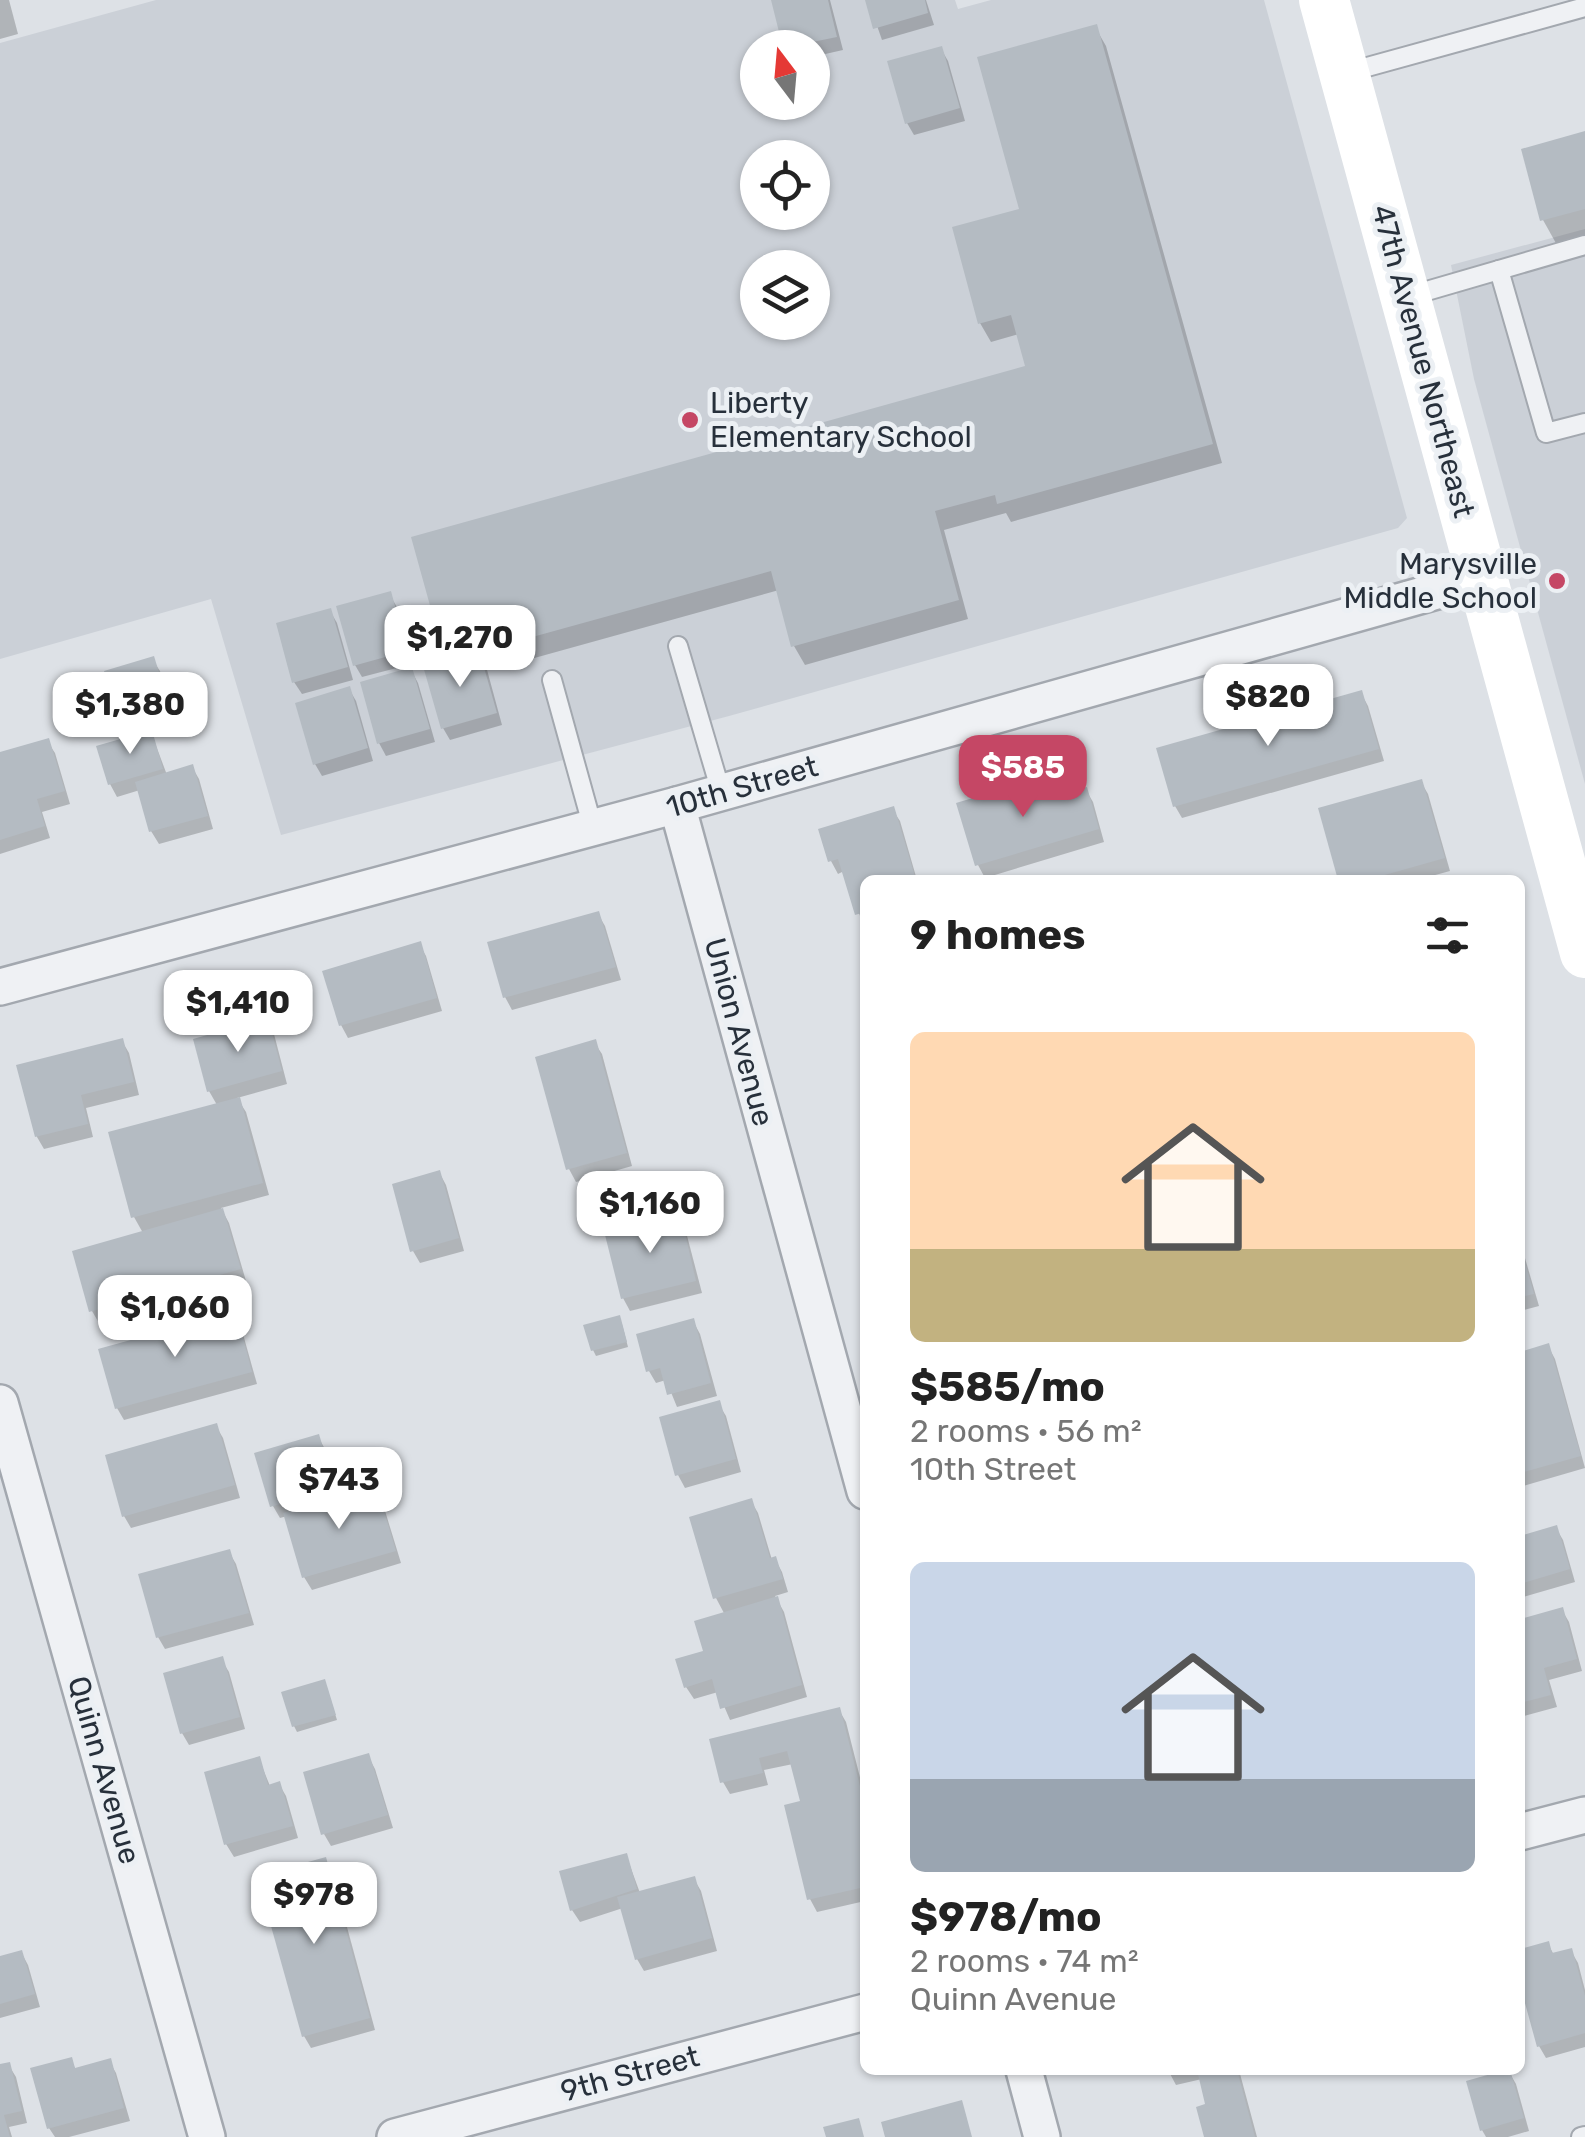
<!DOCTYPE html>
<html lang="en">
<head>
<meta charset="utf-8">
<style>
  body { margin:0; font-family:Rubik,sans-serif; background:#f6f6f6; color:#222; height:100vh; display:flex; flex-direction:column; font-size:38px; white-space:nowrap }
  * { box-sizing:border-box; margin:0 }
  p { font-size:32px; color:#767676 }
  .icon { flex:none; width:55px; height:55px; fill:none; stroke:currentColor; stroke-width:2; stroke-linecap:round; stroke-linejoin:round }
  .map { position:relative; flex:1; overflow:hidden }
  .side { position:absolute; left:860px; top:875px; width:665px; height:1200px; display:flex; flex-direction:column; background:#fff; border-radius:15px; box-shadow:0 2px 8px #0004 }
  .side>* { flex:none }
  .needle { width:65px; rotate:344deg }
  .tools { position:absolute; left:740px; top:30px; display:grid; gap:20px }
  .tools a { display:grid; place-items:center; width:90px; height:90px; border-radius:50%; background:#fff; box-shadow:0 2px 8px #0004; font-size:50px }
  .price { position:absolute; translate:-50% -85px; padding:0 22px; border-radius:20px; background:#fff; color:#222; font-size:32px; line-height:65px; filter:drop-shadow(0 2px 5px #0008) }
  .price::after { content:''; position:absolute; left:50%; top:60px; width:30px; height:22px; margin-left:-15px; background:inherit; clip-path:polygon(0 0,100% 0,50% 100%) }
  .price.on { background:#c54765; color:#fff }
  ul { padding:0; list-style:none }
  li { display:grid; align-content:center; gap:20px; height:530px; padding:0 50px }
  li span { display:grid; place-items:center; height:310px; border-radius:15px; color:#555 }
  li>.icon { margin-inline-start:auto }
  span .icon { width:180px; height:180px; fill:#fffc; stroke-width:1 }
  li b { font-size:42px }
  h2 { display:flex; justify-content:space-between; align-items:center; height:120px; padding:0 50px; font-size:42px }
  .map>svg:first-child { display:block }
</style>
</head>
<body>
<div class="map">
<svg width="1585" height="2137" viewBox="0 0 1585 2137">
  <rect width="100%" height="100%" fill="#dde1e6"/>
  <!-- built -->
  <g fill="#cbd0d7" fill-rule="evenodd">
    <path d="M156,0H955L958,9L991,0H1264L1407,518L1398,528L729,716L281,835L211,599L0,659V43ZM758,48H812V102H758ZM758,158H812V212H758ZM758,268H812V322H758Z"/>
    <polygon points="1585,229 1585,784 1474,379 1451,265"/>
  </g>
  <!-- shadow -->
  <g fill="#0003">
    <polygon points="0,0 9,0 18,34 0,39"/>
    <polygon points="774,0 830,0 843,50 812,57 812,48 786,48"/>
    <polygon points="868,0 926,0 934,25 882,40"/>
    <polygon points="1095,27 1106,46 1222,463 1011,522 1006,513 944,530 968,619 805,665 794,646 779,590 520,662 517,658 486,666 502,725 450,740 443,728 450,661 446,655 1028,368 1019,334 991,342 980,323"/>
    <polygon points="941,49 948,61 965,121 914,135 907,123"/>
    <polygon points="1585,134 1585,237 1557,245 1543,220"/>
    <polygon points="389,594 397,607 412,664 362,677 355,665"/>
    <polygon points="330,611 337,623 353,680 302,694 294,682"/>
    <polygon points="152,659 160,671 177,728 152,735 167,775 192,767 199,779 213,829 159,844 151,831 140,790 117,797 110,784 130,739 124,728"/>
    <polygon points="411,670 418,683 435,742 386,756 379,743"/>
    <polygon points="349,689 356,701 373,761 322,776 315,764"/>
    <polygon points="1361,693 1368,706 1384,761 1182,818 1175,806"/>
    <polygon points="47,741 55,753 70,804 42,812 50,838 0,854 0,755"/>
    <polygon points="1035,782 1044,802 1086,790 1093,802 1104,842 985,878 978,865 959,805"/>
    <polygon points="1421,782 1428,794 1450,871 1417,880 1341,880"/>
    <polygon points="892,809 900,821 917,880 865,880 864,927 844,871 838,874 831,861 822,831"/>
    <polygon points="598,914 605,926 621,980 512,1010 505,997"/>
    <polygon points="419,944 426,956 442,1011 348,1038 341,1025"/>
    <polygon points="266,1021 274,1034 287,1084 237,1098 246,1112 269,1195 221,1208 229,1223 246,1281 99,1323 92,1311 143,1233 134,1217 111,1134 217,1105 209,1091 196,1041"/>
    <polygon points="122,1041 129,1053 139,1095 86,1108 93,1137 44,1149 37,1137 19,1067"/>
    <polygon points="594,1042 602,1054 632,1166 576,1182 569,1169 538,1058"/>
    <polygon points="439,1172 446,1185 464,1251 420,1263 413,1251"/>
    <polygon points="678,1215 685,1228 702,1293 630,1311 623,1298 607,1232"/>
    <polygon points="1520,1241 1539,1306 1520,1311"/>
    <polygon points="234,1314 241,1327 257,1384 124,1420 117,1408"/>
    <polygon points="693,1321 700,1334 717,1396 677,1407 666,1380 656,1383 649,1371"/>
    <polygon points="622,1324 628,1347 596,1356 593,1350"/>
    <polygon points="1548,1346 1555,1359 1585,1468 1520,1487 1520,1354"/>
    <polygon points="718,1403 726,1416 741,1472 685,1488 678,1475"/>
    <polygon points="216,1426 223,1438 240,1498 131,1528 124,1516"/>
    <polygon points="318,1437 325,1449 340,1499 375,1488 382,1501 401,1563 312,1590 304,1577 287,1516 280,1518 273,1506"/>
    <polygon points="751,1501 758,1513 772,1560 775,1559 782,1572 788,1592 775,1596 784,1612 807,1697 730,1720 718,1692 694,1699 686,1687 725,1615 716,1598 692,1518"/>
    <polygon points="1556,1528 1563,1540 1575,1582 1520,1598 1520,1539"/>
    <polygon points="229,1552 236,1564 254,1625 165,1649 158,1637"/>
    <polygon points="1562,1610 1569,1622 1582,1671 1549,1680 1557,1707 1520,1717 1520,1621"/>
    <polygon points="221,1659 229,1672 245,1729 189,1745 182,1733"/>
    <polygon points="327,1688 337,1720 297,1732 294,1726"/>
    <polygon points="839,1710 846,1722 865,1797 865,1901 817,1912 810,1899 803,1803 793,1764 764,1770 768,1785 730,1794 723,1782 712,1741"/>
    <polygon points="368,1756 375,1769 393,1828 331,1846 324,1834"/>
    <polygon points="259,1759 270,1786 279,1784 286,1796 298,1838 234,1857 226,1844 207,1773"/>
    <polygon points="626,1855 640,1893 694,1879 701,1891 717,1951 644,1971 637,1959 623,1908 580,1922 572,1910"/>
    <polygon points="325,1859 332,1872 375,2030 311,2048 304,2036"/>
    <polygon points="1548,1944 1554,1955 1571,1951 1578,1963 1585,1990 1585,2047 1546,2058 1539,2046 1520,1975 1520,1951"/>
    <polygon points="21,1952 28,1965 40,2007 0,2018 0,1958"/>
    <polygon points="70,2060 77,2071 109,2061 116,2073 130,2121 69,2137 55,2137 49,2128"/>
    <polygon points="8,2064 16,2077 27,2123 9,2127 12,2137 0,2137 0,2067"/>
    <polygon points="1168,2070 1239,2070 1257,2137 1207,2137 1208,2106 1202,2079 1176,2085"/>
    <polygon points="1509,2072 1516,2084 1529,2131 1508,2137 1486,2137 1482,2130"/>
  </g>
  <!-- building -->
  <g fill="#b4bbc2">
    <polygon points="771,0 828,0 837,37 783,48"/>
    <polygon points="865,0 925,0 928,13 873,29"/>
    <polygon points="1097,24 1213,444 997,504 995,495 935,511 959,600 791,647 771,571 507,644 506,639 444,656 411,537 1025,366 1011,315 978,324 952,227 1019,209 977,57"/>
    <polygon points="942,46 960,108 905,124 887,61"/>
    <polygon points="1585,131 1585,209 1540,221 1521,149"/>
    <polygon points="391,591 407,651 353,666 336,606"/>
    <polygon points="331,608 348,667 292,683 276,623"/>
    <polygon points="479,650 497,713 441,729 423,666"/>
    <polygon points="154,656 172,715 122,729 104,671"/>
    <polygon points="412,667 430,729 377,744 360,682"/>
    <polygon points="350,686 368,748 313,765 295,703"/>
    <polygon points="1362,690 1379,749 1173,807 1156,748"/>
    <polygon points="152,730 163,769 108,785 96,746"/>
    <polygon points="49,738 65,791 37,799 45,826 0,840 0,752"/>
    <polygon points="193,764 208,816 149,832 135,782"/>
    <polygon points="1036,779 1042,800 1087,787 1099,829 975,866 956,803"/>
    <polygon points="1422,779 1445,858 1367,880 1338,880 1318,808"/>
    <polygon points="894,806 916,880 865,880 865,912 855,915 838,859 828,862 818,829"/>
    <polygon points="599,911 616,967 503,998 487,942"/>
    <polygon points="421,941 437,998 339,1026 322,971"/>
    <polygon points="268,1018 282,1071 207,1092 193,1039"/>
    <polygon points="123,1038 134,1082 81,1095 88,1124 35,1137 16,1065"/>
    <polygon points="596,1039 627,1153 566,1170 535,1057"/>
    <polygon points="240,1097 263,1183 131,1218 108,1132"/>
    <polygon points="440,1170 459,1238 410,1252 392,1184"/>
    <polygon points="223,1208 241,1269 89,1312 72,1251"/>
    <polygon points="680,1212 696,1281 621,1299 604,1231"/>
    <polygon points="1520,1245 1534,1294 1520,1297"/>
    <polygon points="236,1311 252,1372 115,1409 98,1349"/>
    <polygon points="620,1315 627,1342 591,1351 583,1325"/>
    <polygon points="694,1318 711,1383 667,1395 660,1368 646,1372 636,1334"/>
    <polygon points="1549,1343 1581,1456 1520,1473 1520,1352"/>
    <polygon points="720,1400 736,1459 675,1476 659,1417"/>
    <polygon points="217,1423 235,1485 122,1517 105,1455"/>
    <polygon points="319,1434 335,1488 270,1507 254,1453"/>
    <polygon points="376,1485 396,1551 302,1578 283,1513"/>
    <polygon points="752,1498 770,1558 776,1556 783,1579 713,1599 689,1517"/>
    <polygon points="1557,1525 1570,1569 1520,1584 1520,1536"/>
    <polygon points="230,1549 249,1613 156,1638 138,1574"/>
    <polygon points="778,1596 802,1685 720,1709 712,1679 684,1688 675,1659 703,1651 694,1621"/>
    <polygon points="1563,1607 1577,1659 1544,1668 1551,1695 1520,1703 1520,1619"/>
    <polygon points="223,1656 240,1717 180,1734 163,1673"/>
    <polygon points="325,1679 336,1715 292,1727 281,1692"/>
    <polygon points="840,1707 865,1806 865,1887 807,1900 784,1805 800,1801 787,1751 759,1758 763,1773 720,1783 709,1739"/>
    <polygon points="369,1753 388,1815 321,1835 303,1772"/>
    <polygon points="260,1756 268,1785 280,1781 293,1826 224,1845 204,1772"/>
    <polygon points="627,1853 637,1889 570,1911 559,1871"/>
    <polygon points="326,1857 370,2018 302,2037 257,1876"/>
    <polygon points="695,1876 712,1938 635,1960 617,1897"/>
    <polygon points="1549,1941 1552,1953 1572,1948 1585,1996 1585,2033 1537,2047 1520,1985 1520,1949"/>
    <polygon points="22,1950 35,1994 0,2004 0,1956"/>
    <polygon points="72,2057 75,2068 111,2058 124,2108 47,2129 30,2068"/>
    <polygon points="10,2062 22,2111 4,2115 10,2137 0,2137 0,2064"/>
    <polygon points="1197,2070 1237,2070 1255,2137 1204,2137 1196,2107 1205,2104"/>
    <polygon points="1505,2070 1510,2070 1524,2118 1480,2131 1466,2081"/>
    <polygon points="962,2100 972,2137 885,2137 881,2122"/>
    <polygon points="859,2118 864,2137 826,2137 823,2127"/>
  </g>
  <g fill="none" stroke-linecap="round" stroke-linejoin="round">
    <defs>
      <g id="lane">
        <polyline points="1349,72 1585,7"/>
        <polyline points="1499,270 1546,433 1585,423"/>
        <polyline points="1406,297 1585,245"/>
        <polyline points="678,646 721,792"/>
        <polyline points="552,680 593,828"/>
        <polyline points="1581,2137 1585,2136"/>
      </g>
      <g id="street">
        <polyline points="677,805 865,1491"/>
        <polyline points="0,987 677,805 1483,578"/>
        <polyline points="0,1403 207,2137"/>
        <polyline points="1520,1832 1585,1815"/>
        <polyline points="1024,2070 1042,2137"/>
        <polyline points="395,2137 865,2012"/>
      </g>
    </defs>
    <!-- lane casing -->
    <use href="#lane" stroke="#a3a8af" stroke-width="22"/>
    <!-- street casing -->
    <use href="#street" stroke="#a3a8af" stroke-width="40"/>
    <!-- lane -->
    <use href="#lane" stroke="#eff1f4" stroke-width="18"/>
    <!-- street -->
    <use href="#street" stroke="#eff1f4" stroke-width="35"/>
    <!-- secondary -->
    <polyline stroke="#fff" stroke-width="50" points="1324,0 1585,953"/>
  </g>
  <!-- markers -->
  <g fill="#c54765" stroke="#ecf0f4" stroke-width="4">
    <circle cx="690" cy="420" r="10"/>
    <circle cx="1557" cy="581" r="10"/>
  </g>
  <g text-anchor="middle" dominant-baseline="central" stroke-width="10" stroke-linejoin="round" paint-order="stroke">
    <!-- street labels -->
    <g font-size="30" fill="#27303b" stroke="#ecf0f4">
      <text transform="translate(1423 361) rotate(75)">47th Avenue Northeast</text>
      <text transform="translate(742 787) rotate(-16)">10th Street</text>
      <text transform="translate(739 1032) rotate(75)">Union Avenue</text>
      <text transform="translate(104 1770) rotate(74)">Quinn Avenue</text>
      <text transform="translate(630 2074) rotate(-15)">9th Street</text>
    </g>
    <!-- poi labels -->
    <g font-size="30" fill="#27303b" stroke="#ecf0f4" text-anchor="start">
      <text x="710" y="403">Liberty<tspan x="710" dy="34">Elementary School</tspan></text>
      <text x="1537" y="564" text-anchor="end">Marysville<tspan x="1537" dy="34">Middle School</tspan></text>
    </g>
  </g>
</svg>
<div class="tools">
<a><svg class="needle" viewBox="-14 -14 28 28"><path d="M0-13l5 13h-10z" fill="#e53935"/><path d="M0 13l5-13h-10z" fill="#767676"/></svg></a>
<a><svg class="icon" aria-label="locate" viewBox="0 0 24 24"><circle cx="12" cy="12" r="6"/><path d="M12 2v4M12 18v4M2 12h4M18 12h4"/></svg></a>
<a><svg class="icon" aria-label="layers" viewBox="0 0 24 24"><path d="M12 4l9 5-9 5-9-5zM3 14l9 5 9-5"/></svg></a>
</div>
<b class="price" style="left:460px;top:690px">$1,270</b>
<b class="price" style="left:1268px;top:749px">$820</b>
<b class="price" style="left:130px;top:757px">$1,380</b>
<b class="price on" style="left:1023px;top:820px">$585</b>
<b class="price" style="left:238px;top:1055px">$1,410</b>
<b class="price" style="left:650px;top:1256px">$1,160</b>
<b class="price" style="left:175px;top:1360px">$1,060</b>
<b class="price" style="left:339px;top:1532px">$743</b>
<b class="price" style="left:314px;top:1947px">$978</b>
<section class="side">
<h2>9 homes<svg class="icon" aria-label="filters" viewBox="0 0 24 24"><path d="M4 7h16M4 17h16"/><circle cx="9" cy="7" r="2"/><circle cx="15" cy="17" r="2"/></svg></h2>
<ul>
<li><span style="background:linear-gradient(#ffd9b3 70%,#c2b280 0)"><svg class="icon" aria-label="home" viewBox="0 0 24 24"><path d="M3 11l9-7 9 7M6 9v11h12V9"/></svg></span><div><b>$585/mo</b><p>2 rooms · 56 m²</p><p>10th Street</p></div></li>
<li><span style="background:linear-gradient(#c9d6e8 70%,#9aa5b1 0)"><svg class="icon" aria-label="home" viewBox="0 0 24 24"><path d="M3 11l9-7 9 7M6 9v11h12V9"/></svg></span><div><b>$978/mo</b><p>2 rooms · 74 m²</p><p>Quinn Avenue</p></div></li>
</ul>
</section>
</div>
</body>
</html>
